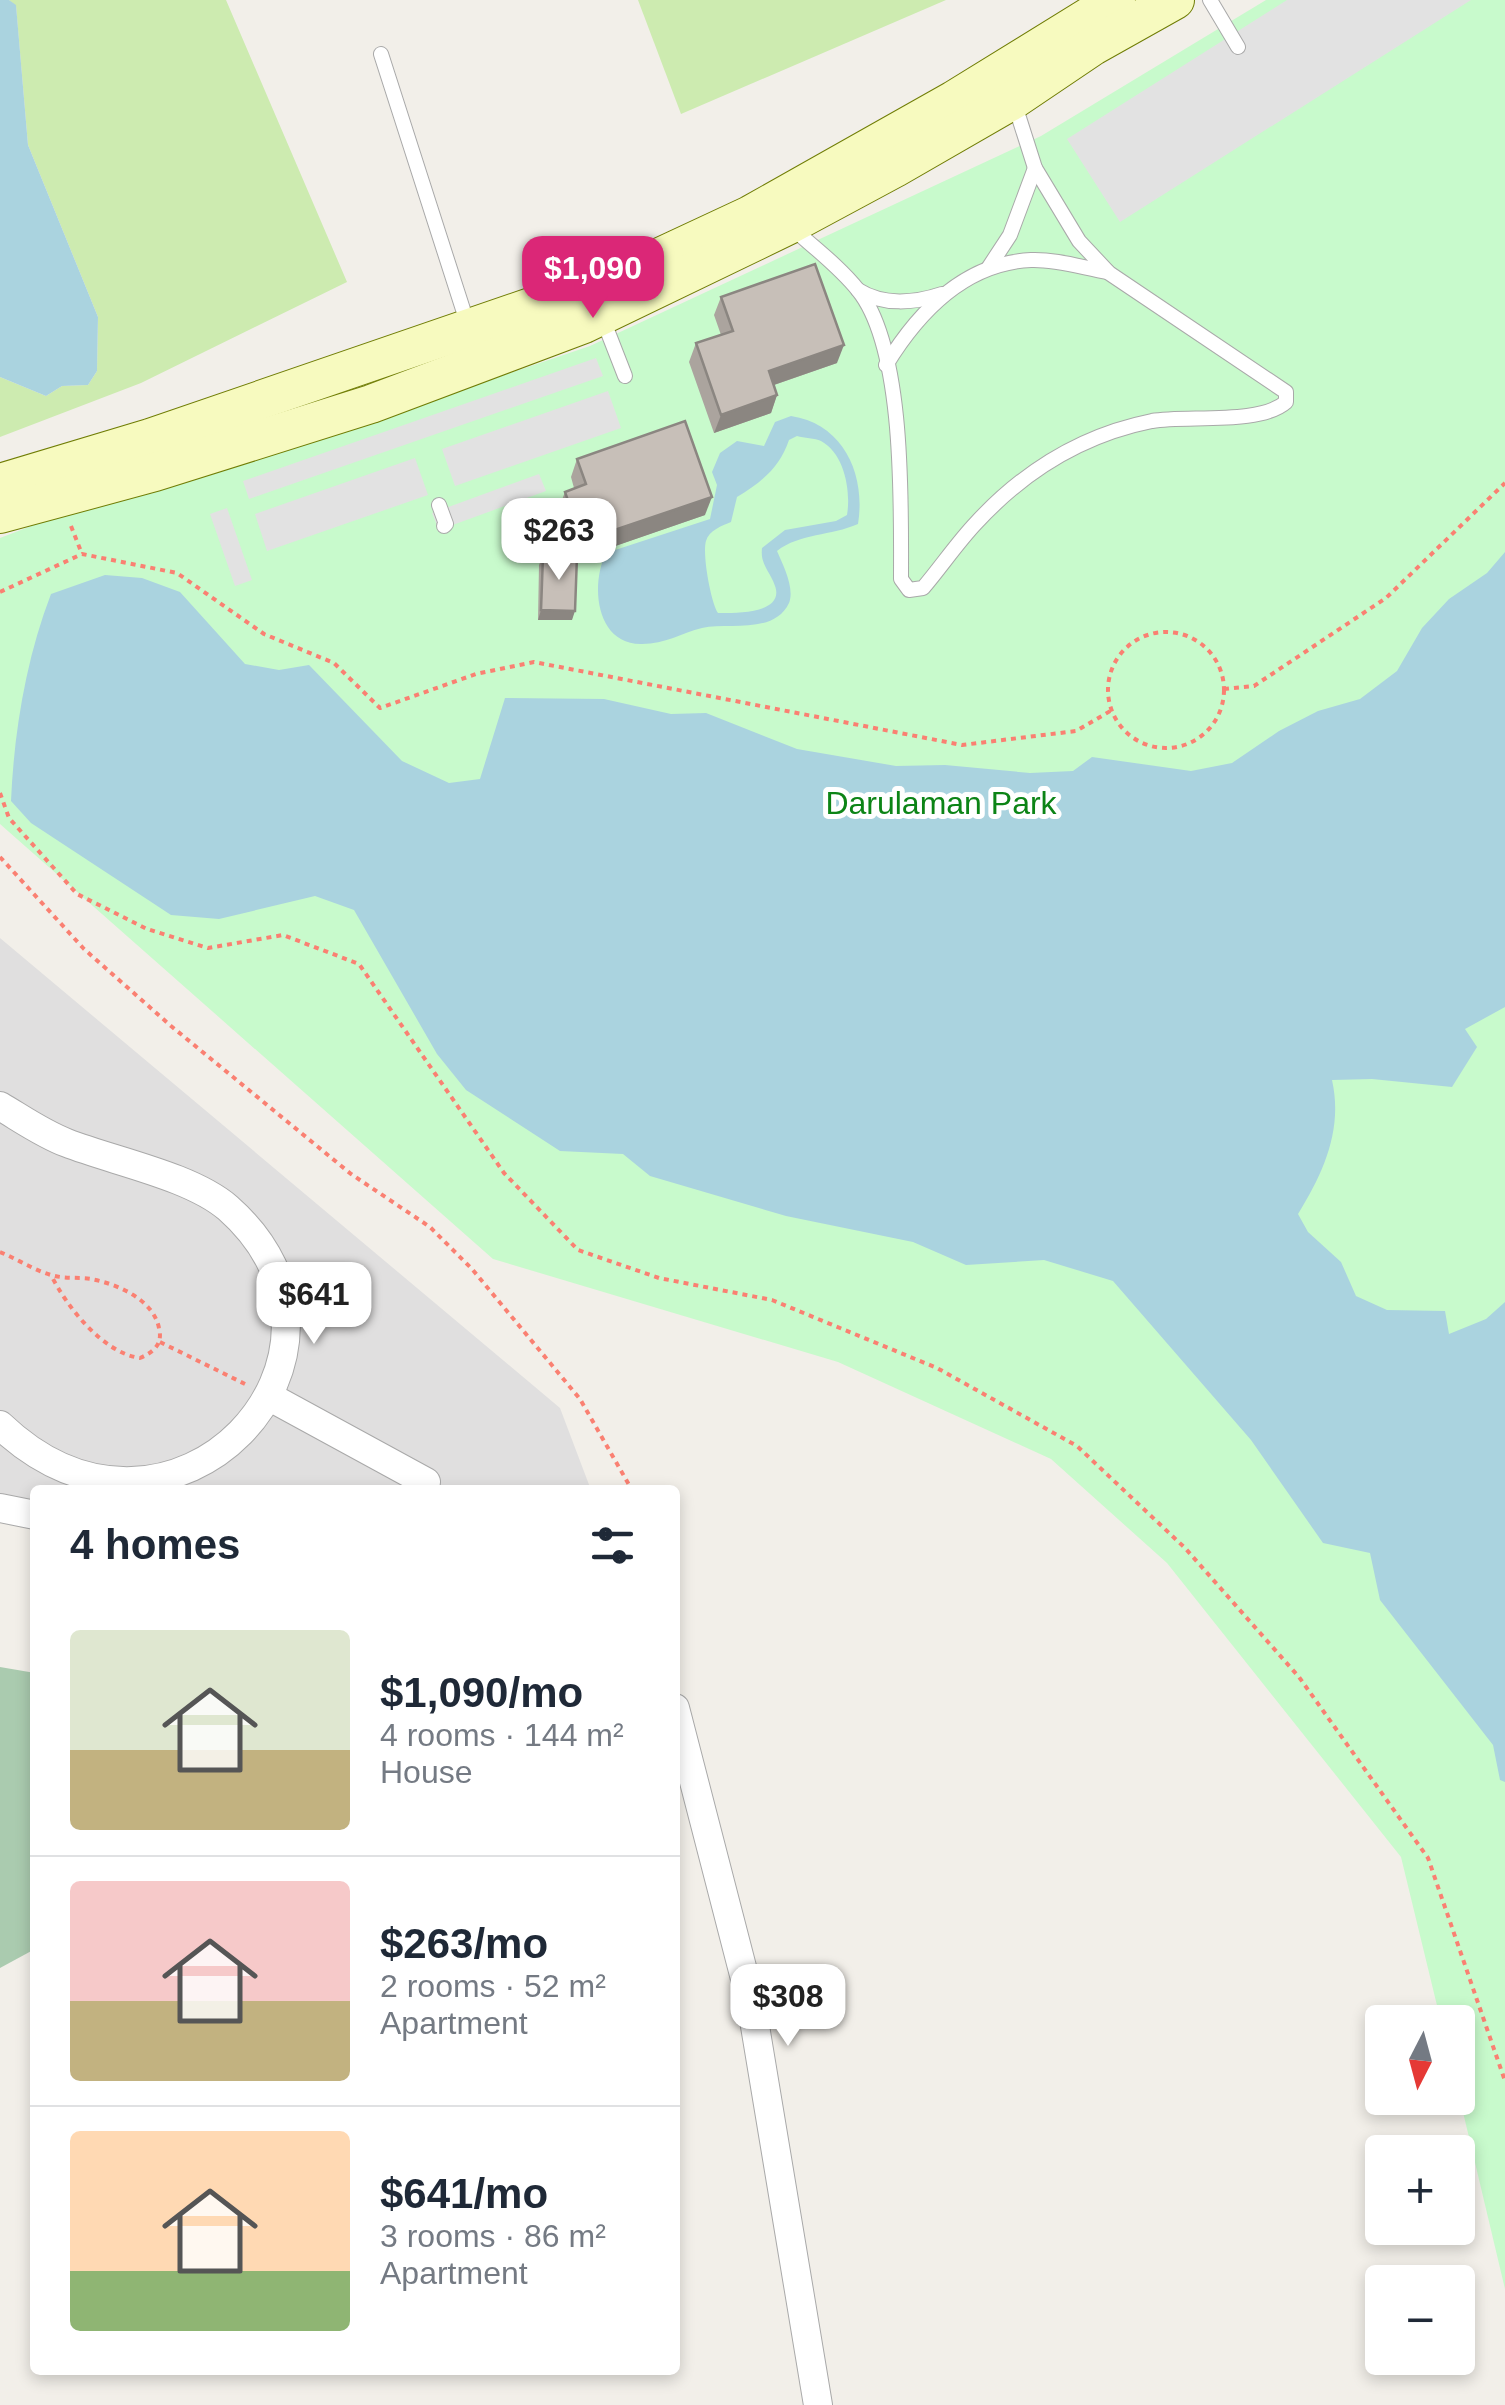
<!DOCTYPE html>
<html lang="en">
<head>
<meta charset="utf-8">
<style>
  body { margin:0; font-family:Arial,sans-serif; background:#f6f6f7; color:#1f2937; height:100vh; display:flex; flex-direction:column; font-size:38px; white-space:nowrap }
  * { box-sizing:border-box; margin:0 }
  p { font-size:32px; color:#747a83 }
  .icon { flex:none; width:55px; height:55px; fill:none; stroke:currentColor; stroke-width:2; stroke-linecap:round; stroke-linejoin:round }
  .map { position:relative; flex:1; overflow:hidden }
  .details { position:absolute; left:30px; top:1485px; width:650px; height:890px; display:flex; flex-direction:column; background:#fff; border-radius:10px; box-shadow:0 5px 15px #0003 }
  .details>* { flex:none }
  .needle { width:65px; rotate:186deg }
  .buttons { position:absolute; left:1365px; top:2005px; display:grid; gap:20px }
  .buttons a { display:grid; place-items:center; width:110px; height:110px; border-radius:10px; background:#fff; box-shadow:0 5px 15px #0003; font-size:50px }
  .price { position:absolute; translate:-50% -85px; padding:0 22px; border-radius:20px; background:#fff; color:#222; font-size:32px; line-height:65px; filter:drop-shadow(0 2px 5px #0008) }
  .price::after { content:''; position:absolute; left:50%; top:60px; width:30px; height:22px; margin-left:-15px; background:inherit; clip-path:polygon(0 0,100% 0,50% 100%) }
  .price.current { background:#db2777; color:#fff }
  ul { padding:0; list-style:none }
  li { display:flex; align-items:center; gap:30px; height:250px; padding:0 40px }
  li+li { border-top:2px solid #e0e1e3 }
  li span { display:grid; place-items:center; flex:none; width:280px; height:200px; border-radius:10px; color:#555 }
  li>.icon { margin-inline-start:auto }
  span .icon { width:120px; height:120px; fill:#fffc; stroke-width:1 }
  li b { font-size:42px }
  h2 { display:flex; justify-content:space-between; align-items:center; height:120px; padding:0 40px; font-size:42px }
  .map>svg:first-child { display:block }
</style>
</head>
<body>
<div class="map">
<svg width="1505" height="2405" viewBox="0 0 1505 2405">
  <rect width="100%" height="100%" fill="#f2efe9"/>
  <!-- residential -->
  <polygon fill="#e0dfdf" points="0,938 560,1408 591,1490 35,1490 35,1503 0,1495"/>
  <!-- grass -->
  <g fill="#cdebb0">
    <polygon points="9,0 226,0 347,282 141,383 0,437 0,377 46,396 62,386 88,385 97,371 98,317 28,145 16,6"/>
    <polygon points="638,0 946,0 681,114"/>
  </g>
  <!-- cemetery -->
  <polygon fill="#aacbaf" points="0,1667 35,1673 35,1949 0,1968"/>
  <!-- park -->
  <polygon fill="#c8facc" points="1266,0 1505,0 1505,2289 1458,2091 1458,2022 1441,2022 1401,1857 1167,1563 1051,1459 838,1362 493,1259 0,824 0,538 65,513 196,479 590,346 1041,136"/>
  <!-- parking -->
  <g fill="#e2e2e2">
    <polygon points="1287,0 1471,0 1120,222 1067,139"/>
    <polygon points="596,358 603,376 249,499 243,481"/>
    <polygon points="608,391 621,428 455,486 442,449"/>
    <polygon points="415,458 428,495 267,551 255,514"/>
    <polygon points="539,474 546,491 439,530 432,513"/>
    <polygon points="227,508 252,580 235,586 210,514"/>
  </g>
  <!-- water -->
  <g fill="#aad3df" fill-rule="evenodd">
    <polygon points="0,0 9,0 16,5 28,145 98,317 97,371 88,385 62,386 46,396 0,377"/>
    <path d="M791,416C844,424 866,475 858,524C831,536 800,533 777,551C783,565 795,588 789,603C774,635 728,622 702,628C682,633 665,644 642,644C596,645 590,585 606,553L710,519L717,485L712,472L720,453L737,441L764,446L775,422ZM797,436C804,438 815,438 821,441C845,454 851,492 847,515L836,521L785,530L762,548C760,565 770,571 775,586C785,614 735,613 718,613C711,603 702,554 706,541C709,530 722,526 731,522L737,497C761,483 780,467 789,440Z"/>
    <path d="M1505,552V1007L1465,1029L1477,1047L1452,1087L1372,1079L1332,1080C1343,1129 1324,1172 1298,1214L1308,1232L1341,1262L1356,1296L1387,1310L1445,1311L1449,1334L1486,1319L1505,1302V1782L1500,1780L1493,1745L1380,1600L1370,1553L1323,1543L1251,1440L1113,1281L1044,1260L966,1265L913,1242L786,1216L650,1176L623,1154L560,1151L466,1090L437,1054L354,910L315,896L219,919L171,915L31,823L11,801C14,732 26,659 51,594L105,575L142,578L180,592L245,664L279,670L309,665L402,761L449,783L480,779L505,698L604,699L671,714L706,713L797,749L896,766L945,765L1030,773L1073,771L1092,757L1191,771L1232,763L1279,731L1318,711L1360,699L1397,671L1422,628L1449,599L1487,573Z"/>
  </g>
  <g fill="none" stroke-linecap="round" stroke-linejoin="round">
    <defs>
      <g id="lane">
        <polyline points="1210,0 1238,47"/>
        <polyline points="381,54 468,325"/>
        <path d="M790,226C812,246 839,266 858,290C905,348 901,505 901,579L909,590L923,588C941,567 957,543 976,523C1024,471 1082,435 1152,421C1187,415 1260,425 1286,402V392L1109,273L1079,241L1035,168L1014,102"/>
        <polyline points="989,267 1010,235 1035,168"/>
        <path d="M858,290C883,306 915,303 942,294"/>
        <polyline points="602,317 625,376"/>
        <path d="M886,365C919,311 965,263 1031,260C1056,259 1084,268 1108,272"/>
        <polyline points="439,505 446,524 444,526"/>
      </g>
      <g id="street">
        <path d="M0,1106C22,1119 43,1134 67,1143C113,1161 191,1176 228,1208C392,1353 173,1590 0,1425"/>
        <polyline points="270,1397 426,1482"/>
        <polyline points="0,1508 35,1515"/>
        <polyline points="675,1708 751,2002 818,2405"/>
      </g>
      <g id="secondary">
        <polyline points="0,483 150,438 615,278 750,215 954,100 1116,0"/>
        <polyline points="0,514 155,472 371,404 584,324 789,225 895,168 1013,100 1093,46 1175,0"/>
      </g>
    </defs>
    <!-- lane casing -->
    <use href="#lane" stroke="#a9a9a9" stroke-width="16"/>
    <!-- street casing -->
    <use href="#street" stroke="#a9a9a9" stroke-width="30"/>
    <!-- secondary casing -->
    <use href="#secondary" stroke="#707d05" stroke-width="40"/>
    <!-- path -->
    <g stroke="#fa8072" stroke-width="4" stroke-dasharray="5 5" stroke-linecap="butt">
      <polyline points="71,526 82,554"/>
      <polyline points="0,592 82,554 177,573 264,634 334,663 380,708 476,674 534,662 962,745 1076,731 1112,710"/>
      <circle cx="1166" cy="690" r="58"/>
      <polyline points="1224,689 1254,686 1386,598 1505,483"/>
      <polyline points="0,793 9,818 77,894 147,929 208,948 283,935 359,964 504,1173 578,1250 659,1278 772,1300 937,1368 1077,1446 1185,1548 1299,1677 1428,1858 1505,2081"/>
      <polyline points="0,857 84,949 171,1026 351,1174 430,1227 472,1269 580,1399 632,1490"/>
      <path d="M0,1252C17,1259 34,1270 51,1275C64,1279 78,1277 91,1279C117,1284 153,1299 159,1328C163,1344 154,1352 140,1358C103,1353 67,1307 51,1275"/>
      <polyline points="160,1342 245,1384"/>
    </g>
    <!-- lane -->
    <use href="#lane" stroke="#fff" stroke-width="14"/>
    <!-- street -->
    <use href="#street" stroke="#fff" stroke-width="28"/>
    <!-- secondary -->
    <use href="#secondary" stroke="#f7fabf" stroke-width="38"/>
  </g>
  <!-- wall -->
  <g fill="#aba49e">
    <polygon points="721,297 837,363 774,385 777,395 771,413 714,433 689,362 696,343 721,335 714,315"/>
    <polygon points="577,459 705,515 577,559 572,620 538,620 539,565 543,556 574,556 558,510 565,492 574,488 571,477"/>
  </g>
  <!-- shaded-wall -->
  <g fill="#8b8681">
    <polygon points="844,345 837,363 762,389 769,371"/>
    <polygon points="777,395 771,413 714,433 721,415"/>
    <polygon points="712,497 705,515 575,560 582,541"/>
    <polygon points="541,610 575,611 572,620 538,620"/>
  </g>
  <!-- building -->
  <g fill="#c7bfb8" stroke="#8b8681" stroke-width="2.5">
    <polygon points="815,264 844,345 769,371 777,395 721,415 696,343 733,331 721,297"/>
    <polygon points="685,421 712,497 582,541 565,492 586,484 577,459"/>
    <polygon points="543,556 577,556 575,611 541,610"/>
  </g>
  <g text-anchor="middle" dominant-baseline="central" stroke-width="10" stroke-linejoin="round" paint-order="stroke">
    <!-- park labels -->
    <g font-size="32" fill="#0c8416" stroke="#fff">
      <text x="941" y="803">Darulaman Park</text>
    </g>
  </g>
</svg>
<div class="buttons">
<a><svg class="needle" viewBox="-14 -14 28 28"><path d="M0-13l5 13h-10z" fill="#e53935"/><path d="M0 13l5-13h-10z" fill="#747a83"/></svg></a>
<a>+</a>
<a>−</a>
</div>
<b class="price current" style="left:593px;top:321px">$1,090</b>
<b class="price" style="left:559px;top:583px">$263</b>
<b class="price" style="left:314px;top:1347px">$641</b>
<b class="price" style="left:788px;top:2049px">$308</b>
<section class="details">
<h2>4 homes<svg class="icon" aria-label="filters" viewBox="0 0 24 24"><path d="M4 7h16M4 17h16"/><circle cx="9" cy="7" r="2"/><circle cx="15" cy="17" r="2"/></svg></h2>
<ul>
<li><span style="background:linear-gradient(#dfe7d0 60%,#c2b280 0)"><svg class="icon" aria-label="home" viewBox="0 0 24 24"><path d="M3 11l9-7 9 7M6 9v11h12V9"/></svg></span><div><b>$1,090/mo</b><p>4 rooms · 144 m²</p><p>House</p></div></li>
<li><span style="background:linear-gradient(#f6c9c9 60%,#c2b280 0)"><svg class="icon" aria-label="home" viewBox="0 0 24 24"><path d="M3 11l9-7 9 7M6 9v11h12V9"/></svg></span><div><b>$263/mo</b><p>2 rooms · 52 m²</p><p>Apartment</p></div></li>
<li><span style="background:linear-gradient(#ffd9b3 70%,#8fb573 0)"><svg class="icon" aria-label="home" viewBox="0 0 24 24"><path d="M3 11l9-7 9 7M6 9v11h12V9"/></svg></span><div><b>$641/mo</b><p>3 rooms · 86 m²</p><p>Apartment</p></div></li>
</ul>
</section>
</div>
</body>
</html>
